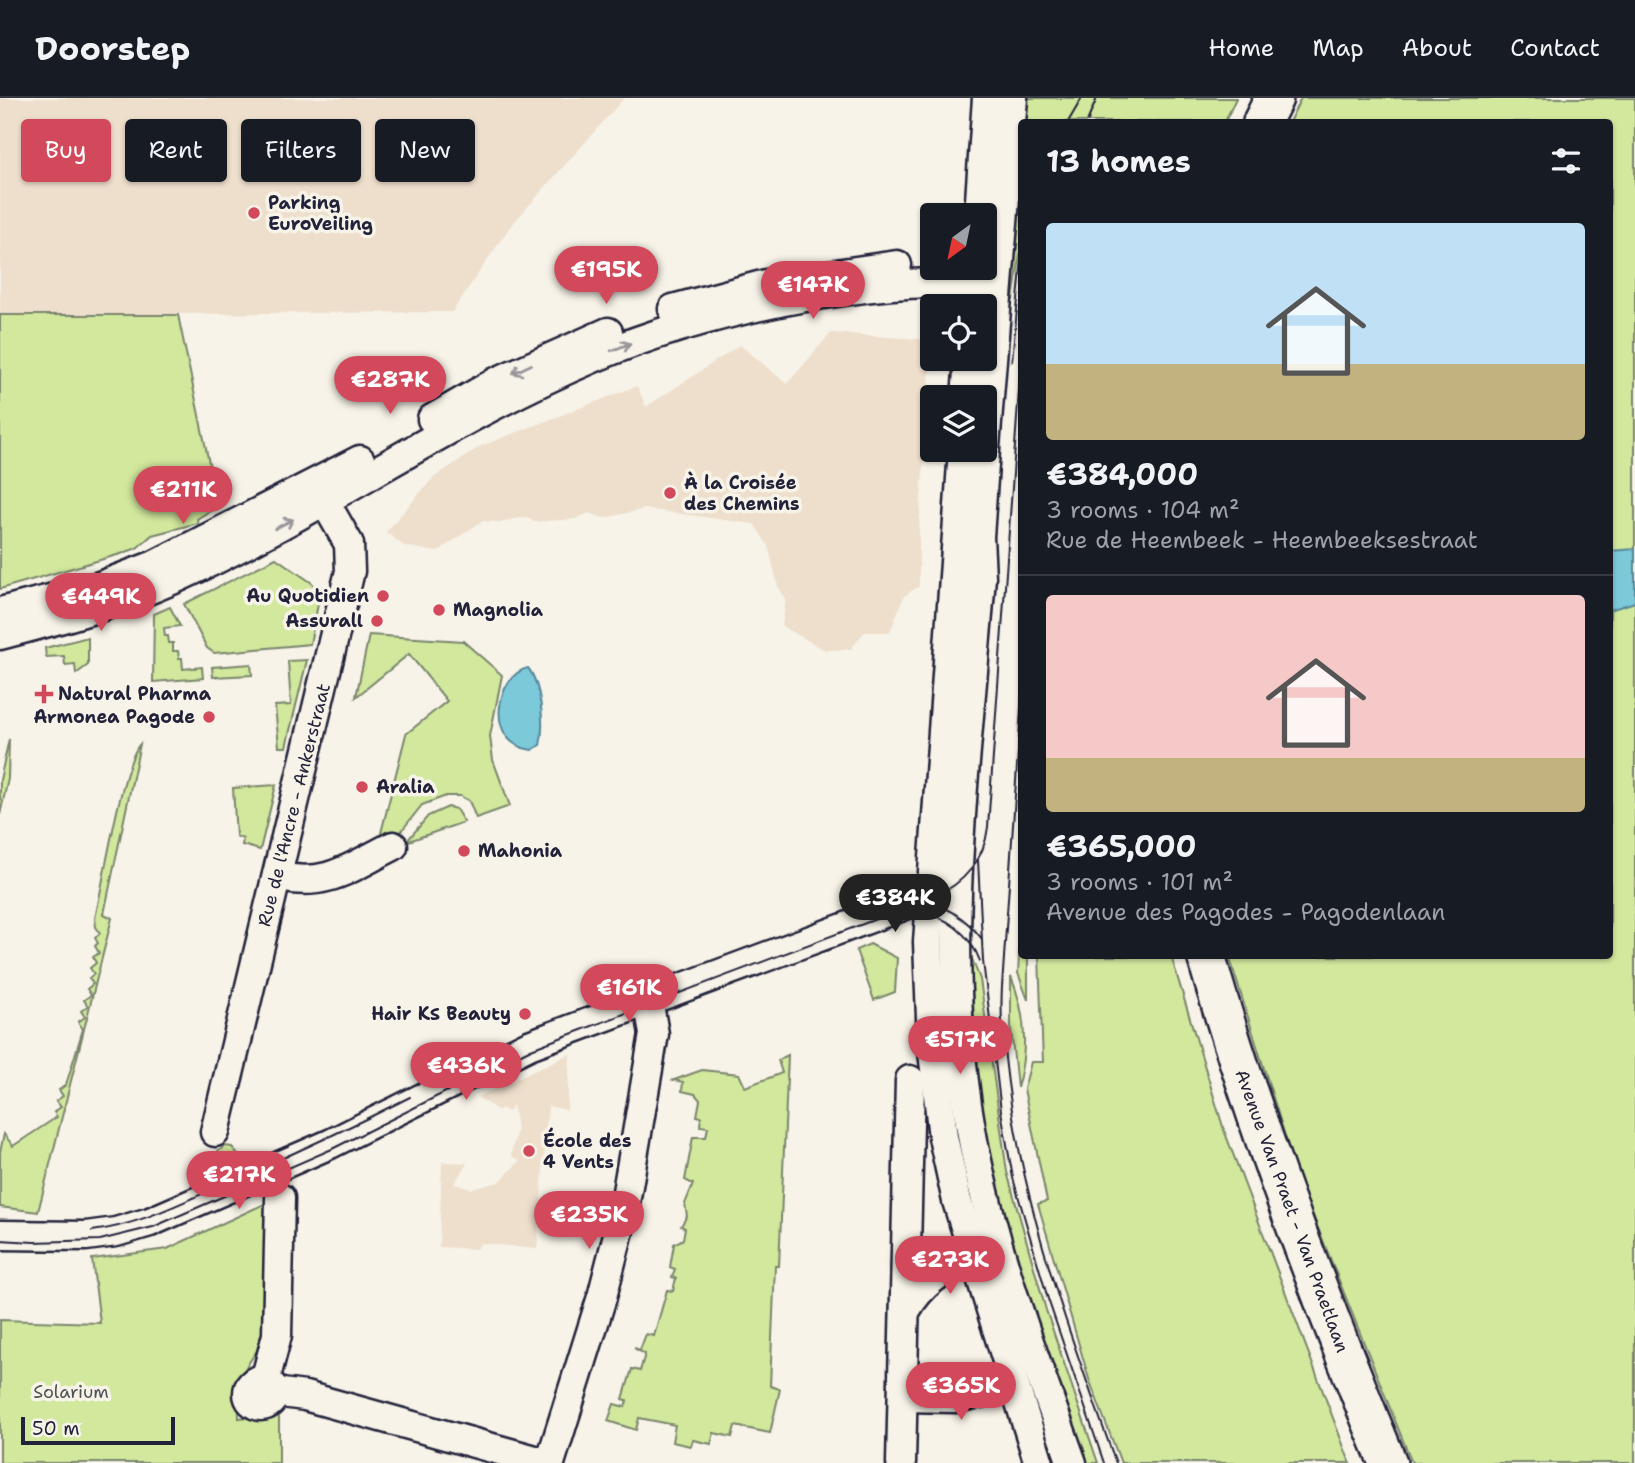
<!DOCTYPE html>
<html lang="en">
<head>
<meta charset="utf-8">
<style>
  body { margin:0; font-family:"Shantell Sans",sans-serif; background:#242831; color:#f1f3f6; height:100vh; display:flex; flex-direction:column; font-size:26px; white-space:nowrap }
  * { box-sizing:border-box; margin:0 }
  p { font-size:23px; color:#9ea1a6 }
  .icon { flex:none; width:38px; height:38px; fill:none; stroke:currentColor; stroke-width:2; stroke-linecap:round; stroke-linejoin:round }
  .map { position:relative; flex:1; overflow:hidden }
  .panel { position:absolute; left:1018px; top:21px; width:595px; height:840px; display:flex; flex-direction:column; background:#171b24; border-radius:7px; box-shadow:0 2px 5px #0004 }
  .panel>* { flex:none }
  .banner { position:absolute; left:21px; top:21px; width:665px; height:63px; display:flex; gap:14px }
  .needle { width:46px; rotate:213deg }
  .buttons { position:absolute; left:920px; top:105px; display:grid; gap:14px }
  .buttons a { display:grid; place-items:center; width:77px; height:77px; border-radius:7px; background:#171b24; box-shadow:0 2px 5px #0004; font-size:35px }
  .scale { position:absolute; left:21px; bottom:18px; width:154px; box-sizing:border-box; padding-left:7px; border:4px solid #22223b; border-top:0; font-size:19px; line-height:24px; white-space:nowrap; color:#22223b; -webkit-text-stroke:5px #f7f3e8; paint-order:stroke }
  .price { position:absolute; translate:-50% -60px; padding:0 16px; border-radius:24px; background:#d1495b; color:#fff; font-size:23px; line-height:46px; filter:drop-shadow(0 2px 4px #0008) }
  .price::after { content:''; position:absolute; left:50%; top:42px; width:21px; height:16px; margin-left:-10px; background:inherit; clip-path:polygon(0 0,100% 0,50% 100%) }
  .price.current { background:#222; color:#fff }
  ul { padding:0; list-style:none }
  li { display:grid; align-content:center; gap:14px; height:371px; padding:0 28px }
  li+li { border-top:2px solid #363941 }
  li span { display:grid; place-items:center; height:217px; border-radius:7px; color:#555 }
  li>.icon { margin-inline-start:auto }
  span .icon { width:126px; height:126px; fill:#fffc; stroke-width:1 }
  li b { font-size:30px }
  h2 { display:flex; justify-content:space-between; align-items:center; height:84px; padding:0 28px; font-size:30px }
  .chip { padding:0 24px; border-radius:7px; background:#171b24; box-shadow:0 2px 5px #0004; font-size:24px; line-height:63px }
  .chip.current { background:#d1495b; color:#fff }
  header { display:flex; align-items:center; gap:42px; box-sizing:border-box; height:98px; padding:0 35px; background:#171b24; border-bottom:2px solid #363941 }
  header strong { font-size:33px }
  nav { display:flex; gap:38px; margin-inline-start:auto; font-size:24px }
  .map>svg:first-child { display:block }
</style>
</head>
<body>
<header>
<strong>Doorstep</strong>
<nav><a>Home</a><a>Map</a><a>About</a><a>Contact</a></nav>
</header>
<div class="map">
<svg width="1635" height="1365" viewBox="0 0 1635 1365">
  <rect width="100%" height="100%" fill="#f7f3e8"/>
  <filter id="ink" filterUnits="userSpaceOnUse"><feTurbulence type="fractalNoise" baseFrequency=".0143" numOctaves="2"/><feDisplacementMap in="SourceGraphic" scale="14" xChannelSelector="R" yChannelSelector="G"/><feConvolveMatrix kernelMatrix="1 2 1 2 8 2 1 2 1" color-interpolation-filters="sRGB"/></filter>
  <g filter="url(#ink)">
    <!-- built -->
    <g fill="#eedecc">
      <polygon points="0,0 624,0 509,130 452,214 0,217"/>
      <polygon points="831,235 932,242 919,430 919,488 904,498 890,534 864,534 851,551 825,552 782,528 786,501 778,488 768,447 754,426 645,411 604,420 589,415 575,421 534,424 526,419 500,424 482,423 437,454 404,448 386,434 433,380 481,348 637,288 646,309 740,247 787,286"/>
      <polygon points="570,956 567,1012 548,1008 537,1151 481,1145 476,1151 439,1149 442,1064 467,1065 454,1086 472,1091 499,1084 520,1063 511,1057 517,1030 513,1007 508,1014 501,1010 499,1013 477,999"/>
    </g>
    <!-- green -->
    <g fill="#d1e89d" stroke="#7a856c" stroke-width="2">
      <polygon points="1025,0 1236,0 1225,24 1022,24 1022,145 1013,202 1002,201"/>
      <polygon points="1301,0 1635,0 1635,1365 1412,1365 1298,1080 1229,858 1610,858 1610,24 1289,24"/>
      <polygon points="0,217 178,217 218,408 197,421 198,425 152,437 137,450 124,455 0,491"/>
      <polygon points="276,460 312,485 320,496 310,546 214,555 207,550 184,506"/>
      <polygon points="170,509 180,528 164,530 165,538 168,538 169,545 173,545 173,553 178,553 179,560 182,560 183,571 202,569 203,580 153,584 154,516"/>
      <polygon points="369,537 463,543 502,577 490,638 493,662 510,708 476,720 469,703 460,698 446,698 422,707 395,741 378,747 406,636 447,603 409,556 356,599"/>
      <polygon points="88,539 88,567 76,576 75,566 65,567 64,558 46,559 45,550"/>
      <polygon points="307,562 286,649 279,649 275,608 291,607 288,563"/>
      <polygon points="251,566 252,577 213,579 212,569"/>
      <polygon points="9,641 8,681 0,717 0,682"/>
      <path d="M140,646L104,816L112,820L38,1114L0,1109V1054L4,1036L13,1048L57,1019L54,1014L61,1009L56,1003L63,998L59,992L66,987L83,931L78,924L85,919L81,913L88,908L84,902L91,897L87,891L93,886L89,880L94,876L90,870L96,865L93,859L99,855L95,848L98,845L95,840L100,835L96,829L95,820C103,787 122,665 140,646Z"/>
      <polygon points="276,687 260,752 242,747 243,741 236,738 233,690"/>
      <polygon points="448,709 456,711 464,724 406,744 428,718"/>
      <polygon points="1022,808 1022,858 1028,858 1028,902 1018,875"/>
      <polygon points="870,846 897,860 895,894 874,902 856,852"/>
      <polygon points="966,846 980,881 1007,1074 1046,1212 1098,1365 1079,1365 1039,1250 978,1033"/>
      <polygon points="1039,858 1171,858 1224,1032 1350,1365 1121,1365 1089,1281 1038,1106 1047,1103 1024,991 1031,964 1043,964"/>
      <path d="M1011,879C1026,915 1028,953 1017,990L1011,931Z"/>
      <polygon points="788,957 779,1168 775,1168 770,1288 780,1291 770,1335 735,1328 732,1339 714,1335 711,1346 693,1342 691,1348 672,1344 675,1327 639,1320 636,1332 608,1323 614,1306 625,1309 627,1303 623,1301 632,1271 640,1273 645,1256 634,1250 640,1252 646,1236 654,1238 667,1192 673,1193 676,1180 672,1179 675,1171 670,1169 674,1146 683,1141 685,1130 681,1128 687,1118 685,1106 693,1086 685,1082 693,1039 706,1039 708,1029 700,1028 701,1019 697,1018 700,1002 695,996 682,993 683,984 674,982 702,972 739,976 745,989 782,975 778,962"/>
      <polygon points="225,1048 232,1049 238,1057 207,1069 212,1058"/>
      <polygon points="273,1102 270,1233 238,1281 239,1320 279,1315 279,1365 0,1365 0,1222 100,1225 92,1161 167,1151"/>
    </g>
    <!-- water -->
    <g fill="#7bc9d9" stroke="#57869a" stroke-width="2">
      <polygon points="1635,451 1635,504 1610,512 1610,453"/>
      <path d="M528,570C541,586 545,627 540,647L532,652C483,646 496,577 528,570Z"/>
    </g>
    <g fill="none" stroke-linecap="round" stroke-linejoin="round">
      <defs>
        <g id="minor">
          <polyline points="979,117 987,0"/>
          <polyline points="673,211 766,186 897,167"/>
          <polyline points="966,299 969,261"/>
          <polyline points="432,321 496,284 608,234"/>
          <polyline points="985,349 1013,0"/>
          <polyline points="963,352 928,844 932,945 943,1039 957,1103 1039,1365"/>
          <path d="M985,352L979,439L981,479C967,664 938,853 972,1037C992,1149 1034,1258 1072,1365"/>
          <polyline points="0,514 100,488 155,467 360,362"/>
          <path d="M0,537C69,519 136,501 200,469C333,405 456,318 593,260C663,231 736,211 811,198C866,189 918,181 974,188"/>
          <path d="M277,778C325,791 351,769 393,748"/>
          <polyline points="215,1034 350,473 349,446 317,390"/>
          <polyline points="0,1137 86,1138 116,1134 150,1124 330,1046 529,947 932,797"/>
          <path d="M906,1212C921,1186 944,1169 973,1160"/>
          <circle cx="261" cy="1295" r="13"/>
          <polyline points="265,1283 277,1237 280,1100"/>
          <polyline points="274,1294 305,1298 546,1365"/>
          <polyline points="904,1299 955,1300 1014,1288"/>
          <polyline points="550,1365 602,1199 623,1117 654,936 648,901"/>
          <polyline points="901,1365 910,982"/>
        </g>
        <g id="major">
          <polyline points="1262,24 1274,0"/>
          <path d="M1206,858C1256,1031 1319,1198 1388,1365"/>
        </g>
      </defs>
      <!-- minor casing -->
      <use href="#minor" stroke="#22223b" stroke-width="33"/>
      <!-- major casing -->
      <use href="#major" stroke="#22223b" stroke-width="42"/>
      <!-- minor -->
      <use href="#minor" stroke="#f7f3e8" stroke-width="28"/>
      <!-- major -->
      <use href="#major" stroke="#f7f3e8" stroke-width="37"/>
      <!-- tram -->
      <g stroke="#22223b" stroke-width="2">
        <polyline points="1068,24 1082,0"/>
        <polyline points="1087,24 1097,0"/>
        <polyline points="1012,263 1022,160"/>
        <path d="M1022,595L1002,889C1000,921 1004,953 1008,985C1025,1116 1071,1241 1116,1365"/>
        <polyline points="978,762 983,863 1001,1013 1013,1080 1048,1201 1104,1365"/>
        <path d="M921,804C946,807 966,820 982,841"/>
        <path d="M918,814C946,817 970,836 980,863"/>
        <path d="M92,1133C139,1127 181,1105 224,1086C287,1059 349,1030 410,999"/>
        <path d="M0,1142L34,1144L100,1142L153,1129L332,1051L531,951L932,800C963,786 984,764 988,729L1022,249"/>
      </g>
    </g>
    <!-- one-way arrows -->
    <defs><path id="oneway-shaft" d="M-6 0H5M1.5-3L5.5 0L1.5 3" fill="none" stroke-width="1.6" stroke-linecap="round" stroke-linejoin="round" transform="scale(1.75)"/></defs>
    <g stroke="#97959a">
      <use href="#oneway-shaft" transform="translate(621 249) rotate(-21)"/>
      <use href="#oneway-shaft" transform="translate(522 271) rotate(154)"/>
      <use href="#oneway-shaft" transform="translate(284 426) rotate(-27)"/>
    </g>
  </g>
  <!-- markers -->
  <g fill="#d1495b" stroke="#f7f3e8" stroke-width="2.5">
    <circle cx="254" cy="115" r="7"/>
    <circle cx="670" cy="395" r="7"/>
    <circle cx="383" cy="498" r="7"/>
    <circle cx="439" cy="512" r="7"/>
    <circle cx="377" cy="523" r="7"/>
    <path d="M40.5 585.5h7v7h7v7h-7v7h-7v-7h-7v-7h7z"/>
    <circle cx="209" cy="619" r="7"/>
    <circle cx="362" cy="689" r="7"/>
    <circle cx="464" cy="753" r="7"/>
    <circle cx="525" cy="916" r="7"/>
    <circle cx="529" cy="1053" r="7"/>
  </g>
  <g text-anchor="middle" dominant-baseline="central" stroke-width="7" stroke-linejoin="round" paint-order="stroke">
    <!-- poi labels -->
    <g font-size="18" font-weight="bold" fill="#22223b" stroke="#f7f3e8" text-anchor="start">
      <text x="268" y="105">Parking<tspan x="268" dy="21">EuroVeiling</tspan></text>
      <text x="684" y="385">À la Croisée<tspan x="684" dy="21">des Chemins</tspan></text>
      <text x="369" y="498" text-anchor="end">Au Quotidien</text>
      <text x="453" y="512">Magnolia</text>
      <text x="363" y="523" text-anchor="end">Assurall</text>
      <text x="58" y="596">Natural Pharma</text>
      <text x="195" y="619" text-anchor="end">Armonea Pagode</text>
      <text x="376" y="689">Aralia</text>
      <text x="478" y="753">Mahonia</text>
      <text x="511" y="916" text-anchor="end">Hair KS Beauty</text>
      <text x="543" y="1043">École des<tspan x="543" dy="21">4 Vents</tspan></text>
    </g>
    <!-- street labels -->
    <g font-size="18" fill="#22223b" stroke="#f7f3e8">
      <text transform="translate(294 707) rotate(-76)">Rue de l'Ancre - Ankerstraat</text>
      <text transform="translate(1292 1113) rotate(70)">Avenue Van Praet - Van Praetlaan</text>
    </g>
    <!-- park labels -->
    <g font-size="18" fill="#4e5454" stroke="#f7f3e8">
      <text x="71" y="1294">Solarium</text>
    </g>
  </g>
</svg>
<div class="buttons">
<a><svg class="needle" viewBox="-14 -14 28 28"><path d="M0-13l5 13h-10z" fill="#e53935"/><path d="M0 13l5-13h-10z" fill="#9ea1a6"/></svg></a>
<a><svg class="icon" aria-label="locate" viewBox="0 0 24 24"><circle cx="12" cy="12" r="6"/><path d="M12 2v4M12 18v4M2 12h4M18 12h4"/></svg></a>
<a><svg class="icon" aria-label="layers" viewBox="0 0 24 24"><path d="M12 4l9 5-9 5-9-5zM3 14l9 5 9-5"/></svg></a>
</div>
<div class="scale">50 m</div>
<b class="price" style="left:606px;top:208px">€195K</b>
<b class="price" style="left:813px;top:223px">€147K</b>
<b class="price" style="left:390px;top:318px">€287K</b>
<b class="price" style="left:183px;top:428px">€211K</b>
<b class="price" style="left:101px;top:535px">€449K</b>
<b class="price current" style="left:895px;top:836px">€384K</b>
<b class="price" style="left:629px;top:926px">€161K</b>
<b class="price" style="left:960px;top:978px">€517K</b>
<b class="price" style="left:466px;top:1004px">€436K</b>
<b class="price" style="left:239px;top:1113px">€217K</b>
<b class="price" style="left:589px;top:1153px">€235K</b>
<b class="price" style="left:950px;top:1198px">€273K</b>
<b class="price" style="left:961px;top:1324px">€365K</b>
<div class="banner">
<a class="chip current">Buy</a>
<a class="chip">Rent</a>
<a class="chip">Filters</a>
<a class="chip">New</a>
</div>
<section class="panel">
<h2>13 homes<svg class="icon" aria-label="filters" viewBox="0 0 24 24"><path d="M4 7h16M4 17h16"/><circle cx="9" cy="7" r="2"/><circle cx="15" cy="17" r="2"/></svg></h2>
<ul>
<li><span style="background:linear-gradient(#bfe0f5 65%,#c2b280 0)"><svg class="icon" aria-label="home" viewBox="0 0 24 24"><path d="M3 11l9-7 9 7M6 9v11h12V9"/></svg></span><div><b>€384,000</b><p>3 rooms · 104 m²</p><p>Rue de Heembeek - Heembeeksestraat</p></div></li>
<li><span style="background:linear-gradient(#f6c9c9 75%,#c2b280 0)"><svg class="icon" aria-label="home" viewBox="0 0 24 24"><path d="M3 11l9-7 9 7M6 9v11h12V9"/></svg></span><div><b>€365,000</b><p>3 rooms · 101 m²</p><p>Avenue des Pagodes - Pagodenlaan</p></div></li>
</ul>
</section>
</div>
</body>
</html>
